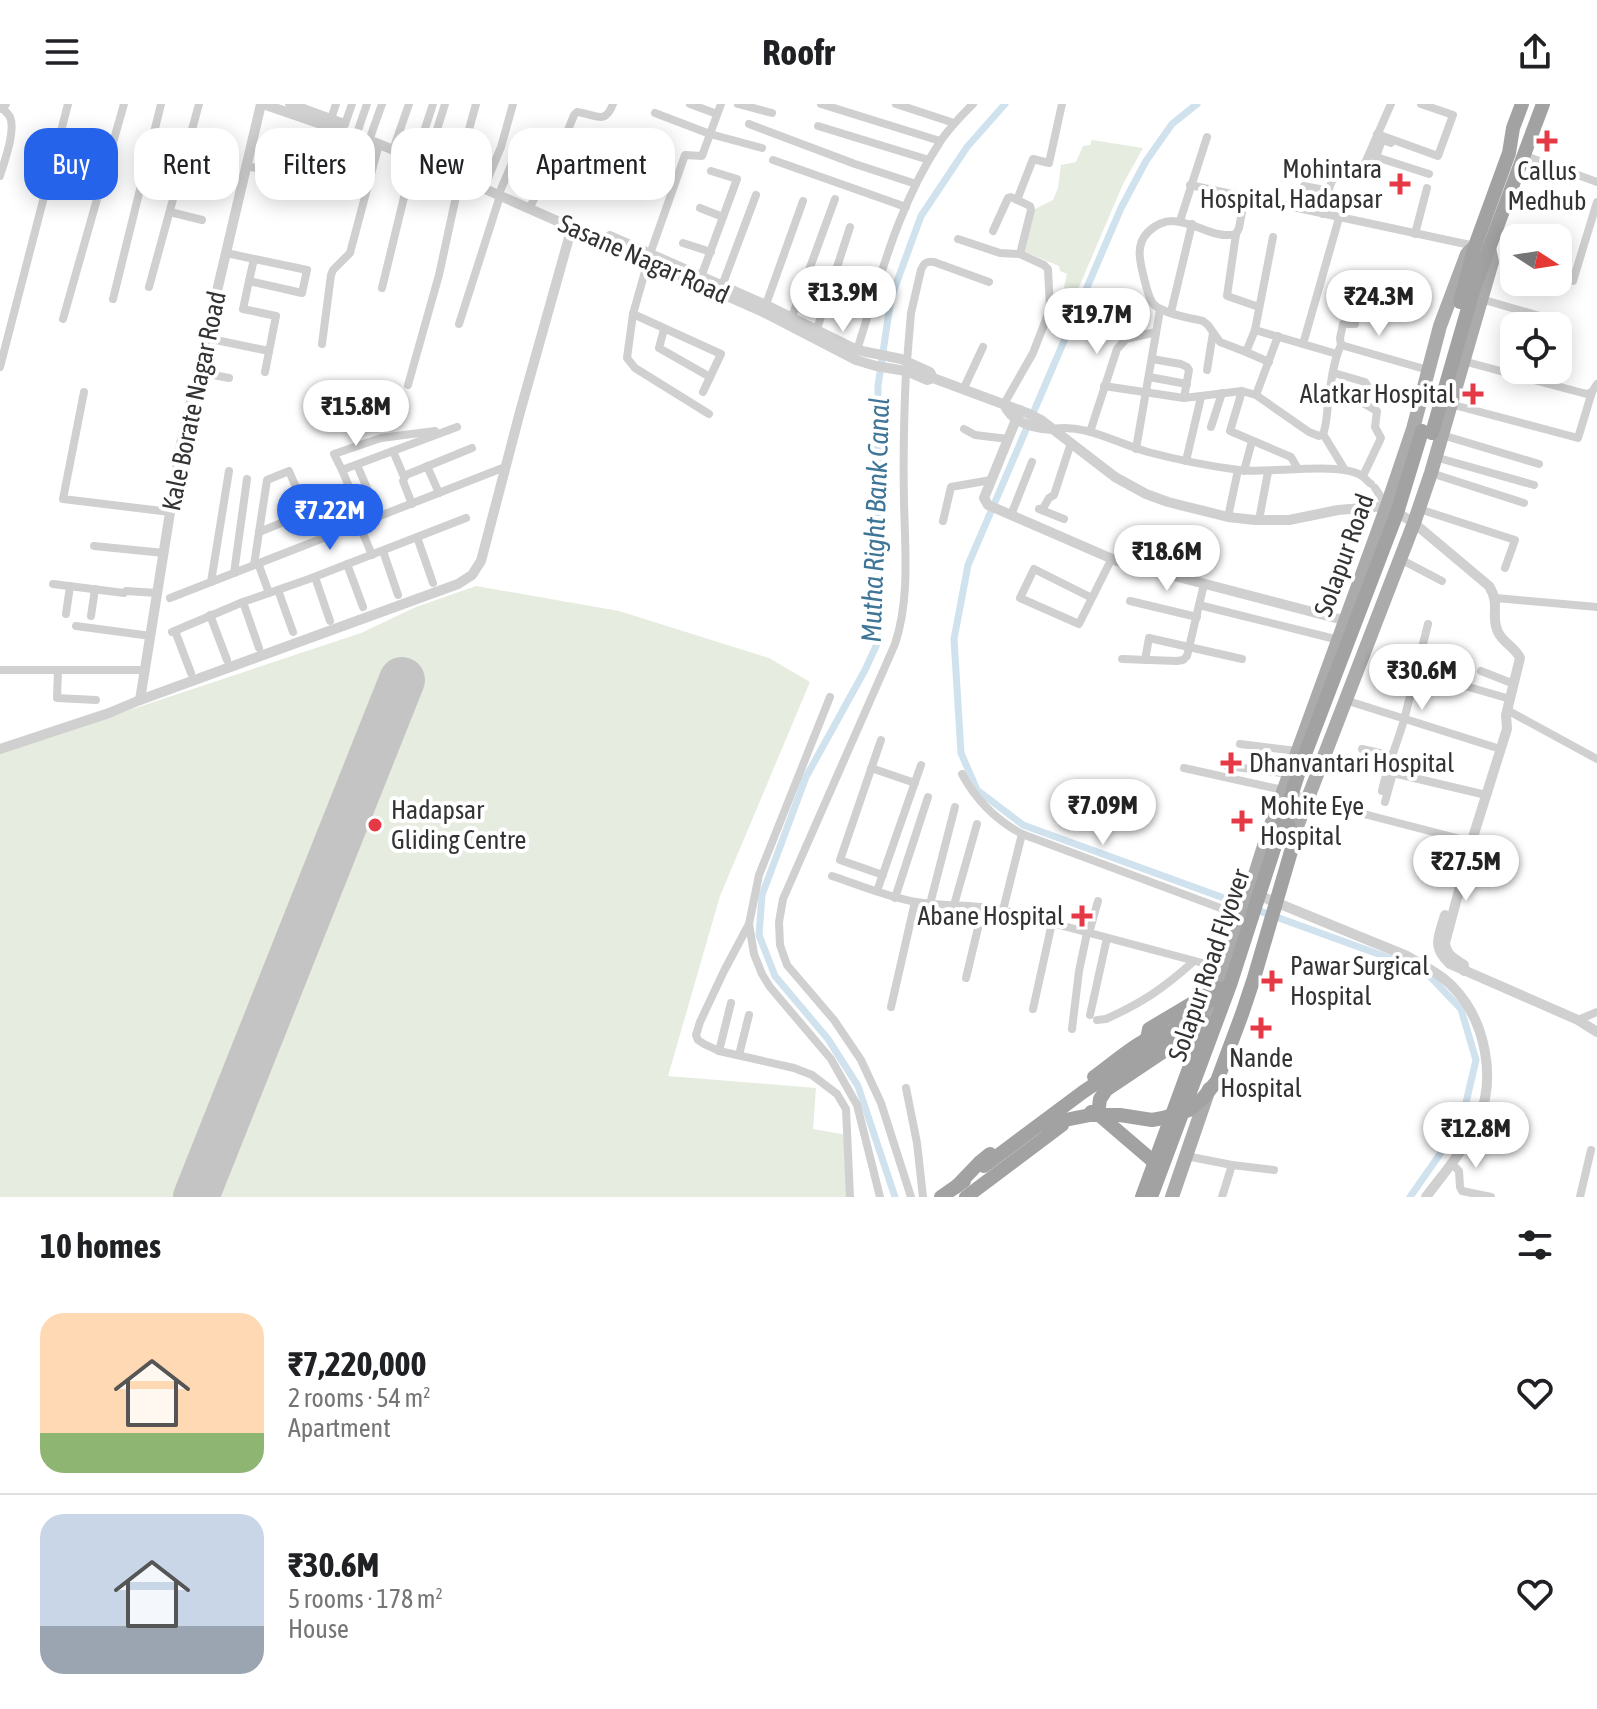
<!DOCTYPE html>
<html lang="en">
<head>
<meta charset="utf-8">
<style>
  body { margin:0; font-family:"Asap Condensed",sans-serif; background:#f2f2f2; color:#202124; height:100vh; display:flex; flex-direction:column; font-size:30px; white-space:nowrap }
  * { box-sizing:border-box; margin:0 }
  p { font-size:26px; color:#757577 }
  .icon { flex:none; width:44px; height:44px; fill:none; stroke:currentColor; stroke-width:2; stroke-linecap:round; stroke-linejoin:round }
  .map { position:relative; height:1093px; overflow:hidden }
  .details { display:flex; flex-direction:column; background:#fff; flex:1 }
  .details>* { flex:none }
  .banner { position:absolute; left:24px; top:24px; width:800px; height:72px; display:flex; gap:16px }
  .needle { width:52px; rotate:102deg }
  .controls { position:absolute; left:1500px; top:120px; display:grid; gap:16px }
  .controls a { display:grid; place-items:center; width:72px; height:72px; border-radius:16px; background:#fff; box-shadow:0 4px 20px #0003; font-size:40px }
  .price { position:absolute; translate:-50% -68px; padding:0 18px; border-radius:28px; background:#fff; color:#222; font-size:26px; line-height:52px; filter:drop-shadow(0 2px 4px #0008) }
  .price::after { content:''; position:absolute; left:50%; top:48px; width:24px; height:18px; margin-left:-12px; background:inherit; clip-path:polygon(0 0,100% 0,50% 100%) }
  .price.on { background:#2563eb; color:#fff }
  ul { padding:0; list-style:none }
  li { display:flex; align-items:center; gap:24px; height:200px; padding:0 40px }
  li+li { border-top:2px solid #e0e0e0 }
  li span { display:grid; place-items:center; flex:none; width:224px; height:160px; border-radius:24px; color:#555 }
  li>.icon { margin-inline-start:auto }
  span .icon { width:96px; height:96px; fill:#fffc; stroke-width:1 }
  li b { font-size:34px }
  h2 { display:flex; justify-content:space-between; align-items:center; height:96px; padding:0 40px; font-size:34px }
  .chip { padding:0 28px; border-radius:24px; background:#fff; box-shadow:0 4px 20px #0003; font-size:28px; line-height:72px }
  .chip.on { background:#2563eb; color:#fff }
  header { display:flex; justify-content:space-between; align-items:center; height:104px; padding:0 40px; background:#fff; font-size:36px; font-weight:700 }
  .map>svg:first-child { display:block }
</style>
</head>
<body>
<header><svg class="icon" aria-label="menu" viewBox="0 0 24 24"><path d="M4 6h16M4 12h16M4 18h16"/></svg>Roofr<svg class="icon" aria-label="share" viewBox="0 0 24 24"><path d="M12 15V3M7 8l5-5 5 5M5 13v7h14v-7"/></svg></header>
<div class="map">
<svg width="1597" height="1093" viewBox="0 0 1597 1093">
  <rect width="100%" height="100%" fill="#fff"/>
  <!-- green -->
  <g fill="#e6ecdf">
    <polygon points="1092,36 1143,44 1123,80 1073,197 1061,197 1067,170 1060,167 1059,162 1023,147 1035,105 1053,96 1058,84 1061,61 1076,58 1083,42 1090,41"/>
    <polygon points="476,482 619,507 769,554 810,578 720,792 668,972 816,984 813,1025 847,1031 848,1093 0,1093 0,649 361,529 416,503"/>
  </g>
  <g fill="none" stroke-linecap="round" stroke-linejoin="round">
    <!-- canal -->
    <g stroke="#cfe2ee" stroke-width="7">
      <polyline points="1197,0 1172,20 1146,57 1121,104 968,461 954,535 961,649 977,686 1023,721 1425,867 1461,905 1476,956 1461,1020 1410,1093"/>
      <polyline points="895,1093 858,982 828,935 775,872 759,831 762,791 806,673 865,566 877,540 878,282 891,194 921,112 967,43 1005,0"/>
    </g>
    <!-- runway -->
    <polyline stroke="#c4c4c4" stroke-width="46" points="196,1093 402,576"/>
    <!-- minor -->
    <g stroke="#d0d0d0" stroke-width="8">
      <polyline points="690,0 717,10"/>
      <polyline points="738,0 772,9"/>
      <polyline points="821,0 940,37"/>
      <polyline points="896,0 954,19"/>
      <polyline points="655,9 710,30 762,44"/>
      <polyline points="331,15 336,0"/>
      <polyline points="345,20 352,0"/>
      <polyline points="749,20 855,60 916,80"/>
      <polyline points="818,22 929,56"/>
      <polyline points="358,26 367,0"/>
      <polyline points="1377,30 1438,52 1453,11 1421,0"/>
      <polyline points="371,31 382,0"/>
      <polyline points="564,36 638,63"/>
      <polyline points="395,40 409,0"/>
      <polyline points="417,49 433,0"/>
      <polyline points="1523,51 1597,78"/>
      <polyline points="1373,52 1429,70"/>
      <polyline points="1376,53 1382,36 1391,39"/>
      <polyline points="428,54 445,0"/>
      <polyline points="773,56 906,103"/>
      <polyline points="247,62 337,83"/>
      <polyline points="453,65 468,29 476,0"/>
      <path d="M0,72C4,58 16,27 10,13C9,11 3,5 2,3"/>
      <polyline points="486,79 501,43 513,0"/>
      <polyline points="1190,81 1475,142"/>
      <polyline points="1304,82 1329,87"/>
      <polyline points="501,85 515,52"/>
      <polyline points="1245,92 1239,124 1236,130 1227,192 1259,203"/>
      <polyline points="1017,96 1033,55 1049,59 1062,0"/>
      <polyline points="700,104 723,113"/>
      <path d="M529,105L564,36L574,11L577,8C595,10 605,22 613,0"/>
      <polyline points="170,108 202,116"/>
      <path d="M1323,110C1326,98 1329,74 1340,67C1348,62 1357,65 1365,59L1391,0"/>
      <polyline points="1180,117 1207,33"/>
      <polyline points="993,127 1008,94 1011,93 1030,102 1031,106 1020,150 1044,161 1048,165 1050,205 1033,249 1004,300"/>
      <path d="M1236,130C1206,138 1178,99 1148,128C1135,141 1140,158 1144,174C1146,182 1148,191 1152,198C1158,209 1190,214 1203,217L1208,221L1220,238L1246,248L1255,226L1337,250"/>
      <polyline points="1415,130 1427,84"/>
      <polyline points="958,135 1000,149 1020,150"/>
      <polyline points="683,139 711,148"/>
      <polyline points="226,149 307,166 302,189 249,177 254,155"/>
      <polyline points="701,173 737,75 711,67"/>
      <polyline points="249,177 243,205 276,212 265,268"/>
      <polyline points="1573,177 1597,98"/>
      <polyline points="722,182 756,91"/>
      <polyline points="149,183 199,0"/>
      <polyline points="382,184 415,48"/>
      <polyline points="113,195 161,0"/>
      <polyline points="1481,195 1567,220"/>
      <polyline points="764,206 803,97"/>
      <polyline points="1171,208 1192,120"/>
      <polyline points="633,210 721,250 703,288"/>
      <polyline points="63,215 124,0"/>
      <polyline points="790,218 835,95"/>
      <polyline points="459,220 500,92"/>
      <polyline points="664,225 659,244 710,273"/>
      <polyline points="1255,226 1273,133"/>
      <polyline points="816,228 850,123"/>
      <polyline points="206,234 269,247"/>
      <polyline points="322,240 331,171 333,166 350,149 379,40"/>
      <polyline points="1303,240 1339,114"/>
      <polyline points="1341,241 1340,234 1343,220 1355,220"/>
      <path d="M857,246C880,175 898,101 940,38C949,24 961,12 973,0"/>
      <polyline points="1246,248 1269,258"/>
      <polyline points="1152,255 1181,260 1187,263 1189,266 1184,294"/>
      <path d="M907,257L911,209L921,166C924,159 926,157 934,158L989,178"/>
      <polyline points="1463,257 1579,288 1587,290 1592,288 1597,280"/>
      <polyline points="0,263 68,0"/>
      <polyline points="1207,266 1213,229"/>
      <path d="M906,267C904,311 903,354 904,398C905,445 910,495 895,540L783,795L779,818L780,841L787,861L834,916L861,956L881,999L911,1093"/>
      <polyline points="198,268 229,274"/>
      <polyline points="1334,269 1365,278 1367,281 1363,299 1377,307 1375,323 1381,334 1363,372"/>
      <polyline points="1149,273 1187,280"/>
      <polyline points="408,281 439,171 460,74"/>
      <path d="M1104,282L1184,294L1242,287L1256,291L1309,328L1319,332L1323,330C1327,320 1327,309 1328,298C1331,280 1333,257 1341,241L1428,266"/>
      <polyline points="963,286 983,243"/>
      <polyline points="1242,287 1230,327 1291,353 1298,365"/>
      <polyline points="84,288 63,395 170,408"/>
      <polyline points="1256,291 1278,232"/>
      <polyline points="1450,300 1578,334 1592,288"/>
      <polyline points="709,310 635,264 627,254 633,210 650,150 685,51 702,52 721,0"/>
      <polyline points="1211,323 1222,289"/>
      <polyline points="964,325 975,331 1008,335"/>
      <path d="M1053,325C1085,319 1118,340 1148,348C1178,356 1209,362 1239,366C1269,370 1340,357 1362,372C1363,372 1370,380 1371,380"/>
      <polyline points="1090,328 1117,245 1126,235 1156,228"/>
      <polyline points="1323,330 1345,366"/>
      <polyline points="1442,331 1539,360"/>
      <polyline points="1136,345 1160,206"/>
      <polyline points="393,347 404,373"/>
      <polyline points="1435,353 1534,381"/>
      <polyline points="1186,357 1201,293"/>
      <polyline points="357,361 367,384"/>
      <polyline points="427,362 439,389"/>
      <polyline points="342,366 334,350 381,334 435,327"/>
      <polyline points="1244,367 1252,337"/>
      <polyline points="1431,369 1524,399"/>
      <polyline points="1375,384 1387,402"/>
      <polyline points="412,400 403,377 406,371 472,344"/>
      <polyline points="1039,405 1064,415"/>
      <polyline points="1419,405 1515,436 1505,464"/>
      <polyline points="1042,406 1049,394 1054,391 1071,339"/>
      <polyline points="1011,411 1032,358"/>
      <polyline points="1228,413 1238,366"/>
      <polyline points="1259,416 1268,368"/>
      <polyline points="943,417 951,383 991,376"/>
      <polyline points="364,418 342,366 457,323"/>
      <polyline points="359,420 372,451"/>
      <polyline points="259,428 324,402"/>
      <polyline points="417,433 433,479"/>
      <polyline points="94,442 164,449"/>
      <polyline points="383,447 398,491"/>
      <polyline points="1400,455 1442,477"/>
      <polyline points="258,459 269,489"/>
      <polyline points="347,460 363,503"/>
      <polyline points="254,461 267,376 289,367 301,395"/>
      <polyline points="234,469 247,375"/>
      <polyline points="315,473 330,517"/>
      <polyline points="211,478 229,367"/>
      <polyline points="53,480 124,489 126,487 157,489"/>
      <polyline points="278,486 293,528"/>
      <polyline points="170,494 505,363"/>
      <polyline points="1092,494 1034,465 1020,494 1079,520 1112,454"/>
      <polyline points="1496,494 1597,503"/>
      <polyline points="1130,497 1197,513"/>
      <polyline points="243,498 259,544"/>
      <polyline points="1199,501 1339,536"/>
      <polyline points="66,510 70,482"/>
      <polyline points="210,511 227,556"/>
      <polyline points="91,512 95,485"/>
      <polyline points="76,522 151,532"/>
      <polyline points="175,527 191,569"/>
      <polyline points="172,528 243,498 309,475 466,414"/>
      <polyline points="1421,546 1443,552"/>
      <polyline points="1122,555 1177,557 1183,556 1187,552 1204,480"/>
      <polyline points="1145,556 1149,534 1242,555"/>
      <polyline points="0,566 144,566"/>
      <polyline points="58,566 57,594 96,596"/>
      <polyline points="1481,567 1514,580"/>
      <polyline points="1448,577 1510,595"/>
      <polyline points="830,593 759,771 749,820 754,850 762,870 770,883 831,955 857,1001 880,1093"/>
      <polyline points="1345,596 1494,643"/>
      <polyline points="1507,606 1597,655"/>
      <polyline points="881,636 840,756 883,771"/>
      <polyline points="1240,640 1297,647"/>
      <polyline points="1362,645 1393,652"/>
      <polyline points="1227,662 1289,670"/>
      <polyline points="871,664 915,679"/>
      <polyline points="1184,664 1283,686 1306,695 1472,738"/>
      <path d="M962,670C976,696 996,716 1022,730L1242,812"/>
      <path d="M1382,687C1387,663 1397,640 1404,616C1412,584 1420,552 1428,520"/>
      <polyline points="1385,698 1393,669 1486,691"/>
      <path d="M832,772C859,781 887,793 916,798C944,803 974,800 1003,806L1225,865"/>
      <polyline points="877,787 921,661"/>
      <polyline points="895,794 928,693"/>
      <polyline points="930,800 955,703"/>
      <polyline points="954,801 977,720"/>
      <polyline points="1003,806 1022,730"/>
      <polyline points="749,820 724,867 700,918 696,931 698,936 704,940 719,947 794,964 812,971 837,990 846,1005 850,1093"/>
      <polyline points="1089,829 1098,797"/>
      <polyline points="966,874 983,803"/>
      <polyline points="891,903 915,798"/>
      <polyline points="1033,905 1052,819"/>
      <polyline points="1090,911 1107,834"/>
      <path d="M1097,916L1106,915C1142,899 1164,884 1194,857"/>
      <polyline points="1578,916 1597,908"/>
      <polyline points="1072,925 1079,867 1087,829"/>
      <polyline points="719,947 731,899"/>
      <polyline points="739,951 749,911"/>
      <polyline points="906,984 917,1039 923,1093"/>
      <polyline points="1186,1052 1232,1061 1274,1066"/>
      <polyline points="1451,1059 1459,1067 1460,1083 1462,1087 1491,1093"/>
      <polyline points="1222,1093 1232,1061"/>
      <polyline points="1580,1093 1591,1046"/>
    </g>
    <!-- tertiary -->
    <g stroke="#d0d0d0" stroke-width="10">
      <path d="M263,0L379,40L460,74L763,208L856,256L876,262L906,267L927,276L933,274L1027,309L1041,316L1115,373L1146,390L1168,398L1228,413L1255,416H1289L1338,406L1387,402L1414,419L1489,482C1501,501 1490,512 1498,528C1503,539 1515,543 1520,554L1506,611L1507,625L1474,730L1445,839C1446,851 1455,855 1464,861V867"/>
      <polyline points="290,0 344,20"/>
      <polyline points="0,4 5,0"/>
      <polyline points="610,132 766,201 857,246 901,255 930,268 933,274"/>
      <path d="M1004,300C1012,319 1032,324 1052,325"/>
      <polyline points="1020,306 984,394 988,401 1117,457 1347,517"/>
      <polyline points="140,596 181,340 261,0"/>
      <polyline points="0,645 109,609 140,596 458,480 472,471 481,457 520,308 572,123"/>
      <path d="M1253,789L1407,852C1422,861 1441,870 1453,883C1485,916 1497,974 1478,1016C1466,1044 1444,1069 1426,1093"/>
      <path d="M1445,811C1439,832 1431,843 1450,860L1578,916L1597,928"/>
    </g>
    <!-- primary -->
    <g stroke="#ababab" stroke-width="14">
      <polyline points="1291,738 1414,419 1431,369 1492,158 1489,144"/>
      <polyline points="1206,918 1235,834 1268,729 1387,402 1413,325 1440,222 1467,150 1472,145"/>
      <polyline points="1172,1093 1209,985"/>
    </g>
    <!-- trunk -->
    <g stroke="#a2a2a2" stroke-width="14">
      <polyline points="1460,198 1475,142 1509,49 1513,24 1522,0"/>
      <polyline points="1432,329 1473,187 1543,0"/>
      <polyline points="1147,935 1149,925 1218,884"/>
      <path d="M1094,973C1111,961 1144,932 1163,929C1172,928 1180,929 1189,931"/>
      <polyline points="1091,1008 1098,1010 1154,1058"/>
      <polyline points="1098,1010 1100,995 1106,986 1191,929"/>
      <polyline points="956,1083 979,1059 990,1050"/>
      <polyline points="941,1093 964,1077"/>
      <polyline points="966,1093 1062,1021"/>
      <polyline points="1142,1093 1206,918"/>
    </g>
    <!-- trunk-bridge -->
    <g stroke="#a2a2a2" stroke-width="14">
      <polyline points="1048,1026 1065,1016 1090,1011 1120,1011 1152,1016 1163,1014 1189,1006 1203,994 1217,977 1242,910 1254,874 1292,744 1292,729 1288,720"/>
      <polyline points="984,1062 1083,988 1168,931 1228,882"/>
      <polyline points="1151,1093 1230,881 1302,658 1397,409 1422,327"/>
    </g>
  </g>
  <!-- markers -->
  <g fill="#e63946" stroke="#fff" stroke-width="3">
    <path d="M1543 25h8v8h8v8h-8v8h-8v-8h-8v-8h8z"/>
    <path d="M1396 68h8v8h8v8h-8v8h-8v-8h-8v-8h8z"/>
    <path d="M1469 278h8v8h8v8h-8v8h-8v-8h-8v-8h8z"/>
    <path d="M1227 647h8v8h8v8h-8v8h-8v-8h-8v-8h8z"/>
    <path d="M1238 705h8v8h8v8h-8v8h-8v-8h-8v-8h8z"/>
    <circle cx="375" cy="721" r="8"/>
    <path d="M1078 800h8v8h8v8h-8v8h-8v-8h-8v-8h8z"/>
    <path d="M1268 865h8v8h8v8h-8v8h-8v-8h-8v-8h8z"/>
    <path d="M1257 912h8v8h8v8h-8v8h-8v-8h-8v-8h8z"/>
  </g>
  <g text-anchor="middle" dominant-baseline="central" stroke-width="8" stroke-linejoin="round" paint-order="stroke">
    <!-- poi labels -->
    <g font-size="26" fill="#333" stroke="#fff" text-anchor="start">
      <text x="1382" y="65" text-anchor="end">Mohintara<tspan x="1382" dy="30">Hospital, Hadapsar</tspan></text>
      <text x="1547" y="67" text-anchor="middle">Callus<tspan x="1547" dy="30">Medhub</tspan></text>
      <text x="1455" y="290" text-anchor="end">Alatkar Hospital</text>
      <text x="1249" y="659">Dhanvantari Hospital</text>
      <text x="1260" y="702">Mohite Eye<tspan x="1260" dy="30">Hospital</tspan></text>
      <text x="391" y="706">Hadapsar<tspan x="391" dy="30">Gliding Centre</tspan></text>
      <text x="1064" y="812" text-anchor="end">Abane Hospital</text>
      <text x="1290" y="862">Pawar Surgical<tspan x="1290" dy="30">Hospital</tspan></text>
      <text x="1261" y="954" text-anchor="middle">Nande<tspan x="1261" dy="30">Hospital</tspan></text>
    </g>
    <!-- street labels -->
    <g font-size="26" fill="#333" stroke="#fff">
      <text transform="translate(644 155) rotate(24)">Sasane Nagar Road</text>
      <text transform="translate(194 297) rotate(-78)">Kale Borate Nagar Road</text>
      <text transform="translate(1344 451) rotate(-70)">Solapur Road</text>
      <text transform="translate(1209 861) rotate(-71)">Solapur Road Flyover</text>
    </g>
    <!-- water labels -->
    <g font-size="28" font-style="italic" fill="#3f7597" stroke="#fff">
      <text transform="translate(875 416) rotate(-88)">Mutha Right Bank Canal</text>
    </g>
  </g>
</svg>
<div class="controls">
<a><svg class="needle" viewBox="-14 -14 28 28"><path d="M0-13l5 13h-10z" fill="#e53935"/><path d="M0 13l5-13h-10z" fill="#757577"/></svg></a>
<a><svg class="icon" aria-label="locate" viewBox="0 0 24 24"><circle cx="12" cy="12" r="6"/><path d="M12 2v4M12 18v4M2 12h4M18 12h4"/></svg></a>
</div>
<b class="price" style="left:843px;top:230px">₹13.9M</b>
<b class="price" style="left:1379px;top:234px">₹24.3M</b>
<b class="price" style="left:1097px;top:252px">₹19.7M</b>
<b class="price" style="left:356px;top:344px">₹15.8M</b>
<b class="price on" style="left:330px;top:448px">₹7.22M</b>
<b class="price" style="left:1167px;top:489px">₹18.6M</b>
<b class="price" style="left:1422px;top:608px">₹30.6M</b>
<b class="price" style="left:1103px;top:743px">₹7.09M</b>
<b class="price" style="left:1466px;top:799px">₹27.5M</b>
<b class="price" style="left:1476px;top:1066px">₹12.8M</b>
<div class="banner">
<a class="chip on">Buy</a>
<a class="chip">Rent</a>
<a class="chip">Filters</a>
<a class="chip">New</a>
<a class="chip">Apartment</a>
</div>
</div>
<section class="details">
<h2>10 homes<svg class="icon" aria-label="filters" viewBox="0 0 24 24"><path d="M4 7h16M4 17h16"/><circle cx="9" cy="7" r="2"/><circle cx="15" cy="17" r="2"/></svg></h2>
<ul>
<li><span style="background:linear-gradient(#ffd9b3 75%,#8fb573 0)"><svg class="icon" aria-label="home" viewBox="0 0 24 24"><path d="M3 11l9-7 9 7M6 9v11h12V9"/></svg></span><div><b>₹7,220,000</b><p>2 rooms · 54 m²</p><p>Apartment</p></div><svg class="icon" aria-label="heart" viewBox="0 0 24 24"><path d="M12 20l-8-8c-3-5 5-10 8-4 3-6 11-1 8 4z"/></svg></li>
<li><span style="background:linear-gradient(#c9d6e8 70%,#9aa5b1 0)"><svg class="icon" aria-label="home" viewBox="0 0 24 24"><path d="M3 11l9-7 9 7M6 9v11h12V9"/></svg></span><div><b>₹30.6M</b><p>5 rooms · 178 m²</p><p>House</p></div><svg class="icon" aria-label="heart" viewBox="0 0 24 24"><path d="M12 20l-8-8c-3-5 5-10 8-4 3-6 11-1 8 4z"/></svg></li>
</ul>
</section>
</body>
</html>
